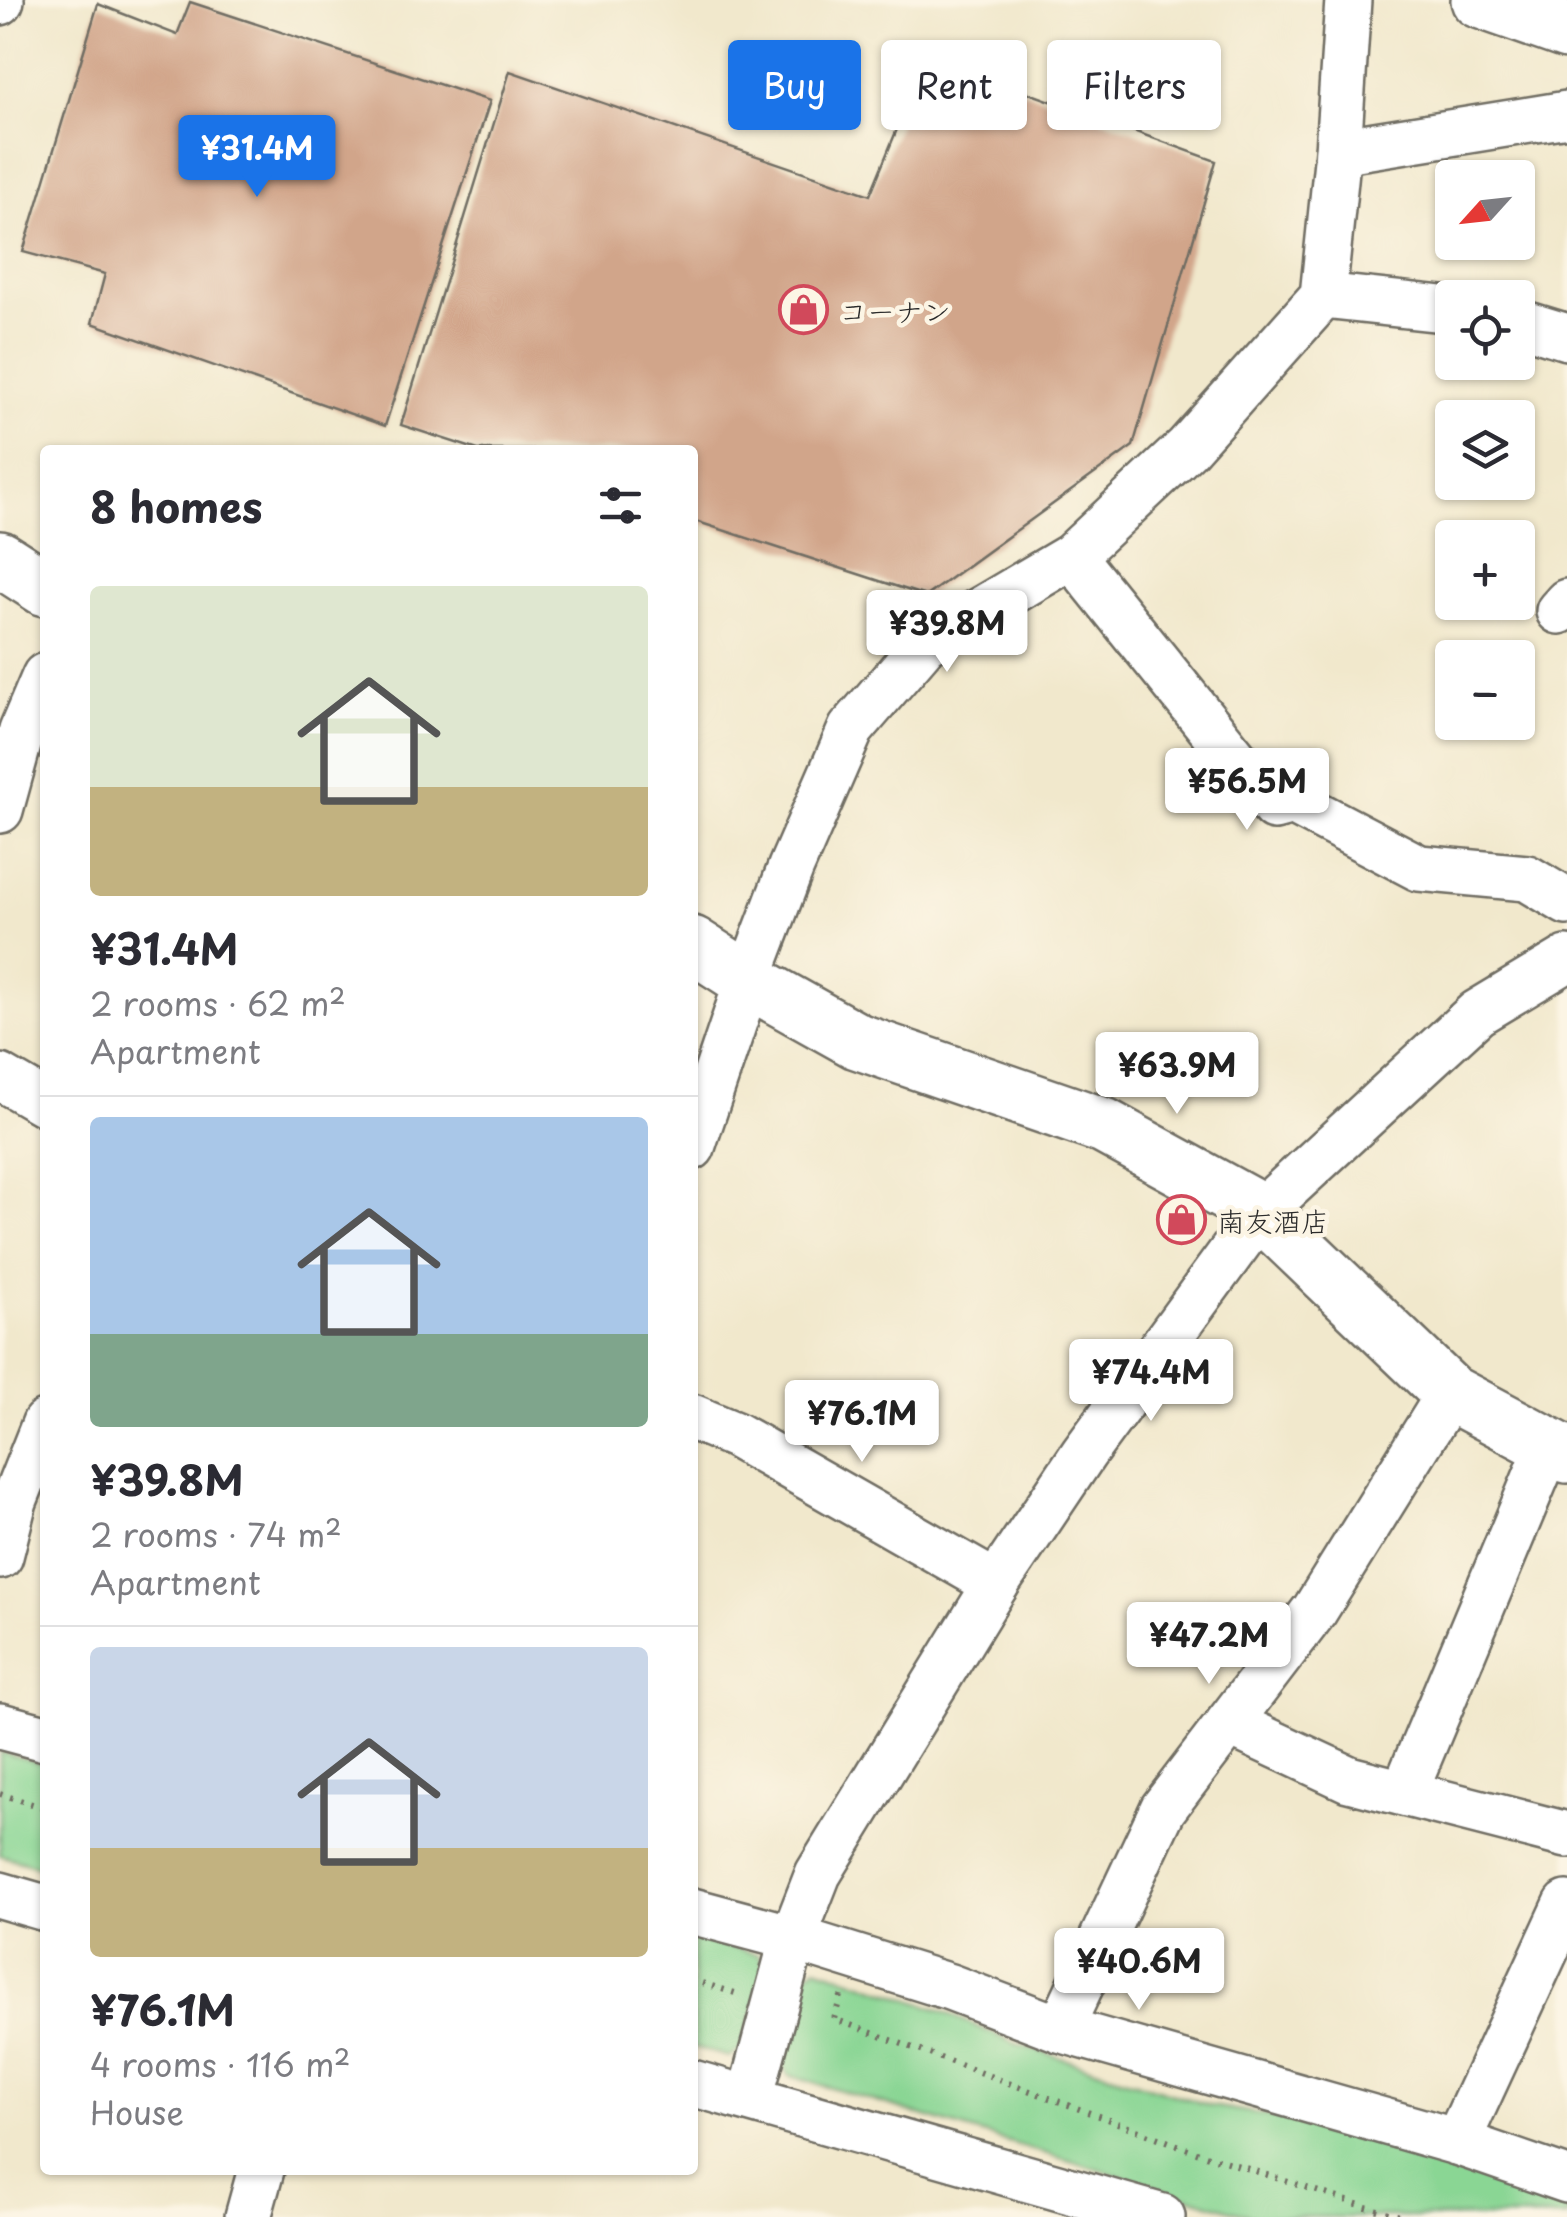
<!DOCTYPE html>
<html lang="en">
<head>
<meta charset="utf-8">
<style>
  body { margin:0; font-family:"Playpen Sans","Klee One",sans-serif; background:#f7f7f7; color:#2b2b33; height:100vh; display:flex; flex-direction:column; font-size:38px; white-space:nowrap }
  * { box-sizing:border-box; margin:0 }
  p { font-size:32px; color:#7c7c81 }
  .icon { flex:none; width:55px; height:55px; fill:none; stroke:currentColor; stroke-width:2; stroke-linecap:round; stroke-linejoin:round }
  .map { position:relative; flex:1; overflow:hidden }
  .panel { position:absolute; left:40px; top:445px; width:658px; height:1730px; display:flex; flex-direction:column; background:#fff; border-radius:10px; box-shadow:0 2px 8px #0004 }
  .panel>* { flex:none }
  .top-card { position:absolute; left:728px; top:40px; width:688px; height:90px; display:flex; gap:20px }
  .needle { width:65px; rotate:243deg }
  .buttons { position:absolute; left:1435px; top:160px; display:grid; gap:20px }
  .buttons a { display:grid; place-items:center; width:100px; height:100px; border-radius:10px; background:#fff; box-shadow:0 2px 8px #0004; font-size:50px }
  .price { position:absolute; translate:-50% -85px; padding:0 22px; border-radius:10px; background:#fff; color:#222; font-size:32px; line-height:65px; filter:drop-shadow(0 2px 5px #0008) }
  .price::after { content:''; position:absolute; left:50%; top:60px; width:30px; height:22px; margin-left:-15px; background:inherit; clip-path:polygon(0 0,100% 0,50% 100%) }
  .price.selected { background:#1a73e8; color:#fff }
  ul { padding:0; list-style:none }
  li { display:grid; align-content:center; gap:20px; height:530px; padding:0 50px }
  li+li { border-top:2px solid #e1e1e2 }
  li span { display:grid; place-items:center; height:310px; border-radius:10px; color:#555 }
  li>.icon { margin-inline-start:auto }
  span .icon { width:180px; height:180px; fill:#fffc; stroke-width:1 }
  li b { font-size:42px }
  h2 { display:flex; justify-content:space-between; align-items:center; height:120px; padding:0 50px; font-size:42px }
  .tag { padding:0 35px; border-radius:10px; background:#fff; box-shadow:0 2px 8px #0004; font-size:35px; line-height:90px }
  .tag.selected { background:#1a73e8; color:#fff }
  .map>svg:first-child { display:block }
</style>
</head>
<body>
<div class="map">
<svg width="1567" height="2217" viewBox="0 0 1567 2217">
  <rect width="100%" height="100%" fill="#fcf5e5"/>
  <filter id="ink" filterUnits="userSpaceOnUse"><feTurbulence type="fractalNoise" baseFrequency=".01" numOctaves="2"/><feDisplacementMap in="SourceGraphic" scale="20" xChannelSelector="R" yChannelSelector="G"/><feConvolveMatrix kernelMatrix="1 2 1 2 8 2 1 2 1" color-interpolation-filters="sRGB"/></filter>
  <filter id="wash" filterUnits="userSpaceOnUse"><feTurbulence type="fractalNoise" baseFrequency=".0048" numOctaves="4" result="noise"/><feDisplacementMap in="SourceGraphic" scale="40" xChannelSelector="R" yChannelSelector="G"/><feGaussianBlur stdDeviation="2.25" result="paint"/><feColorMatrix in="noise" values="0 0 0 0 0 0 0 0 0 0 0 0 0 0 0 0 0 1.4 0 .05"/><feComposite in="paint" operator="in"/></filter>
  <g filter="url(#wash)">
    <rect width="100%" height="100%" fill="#f1e8cc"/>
    <!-- green -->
    <g fill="#8ad694" stroke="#5a8060" stroke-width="2.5">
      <polygon points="0,1752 45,1764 45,1868 0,1855"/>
      <polygon points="692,1937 758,1954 766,1971 742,2049 729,2057 693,2047"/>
      <polygon points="817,1967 940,2010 1014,2043 1211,2106 1305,2121 1567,2199 1567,2217 1254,2217 788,2075 780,2058 800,1977"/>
    </g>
    <g id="blocks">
      <!-- building -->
      <g fill="#d1a58a">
        <polygon points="190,2 490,101 385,426 92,323 105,274 23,252 98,4 177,35"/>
        <polygon points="927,56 1216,161 1133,446 926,596 692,520 692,450 478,450 401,425 510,71 870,195"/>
      </g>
    </g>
  </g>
  <g filter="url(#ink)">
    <use href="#blocks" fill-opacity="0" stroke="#706d63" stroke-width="2.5"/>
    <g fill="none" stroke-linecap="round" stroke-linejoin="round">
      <defs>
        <g id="minor">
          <polyline points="0,2 1,0"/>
          <polyline points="1338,151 1567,114"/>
          <polyline points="1323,296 1452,310"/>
          <polyline points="1518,322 1567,337"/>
          <polyline points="1072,556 1274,807 1293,802 1419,868 1527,878 1567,902"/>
          <polyline points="1559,611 1567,602"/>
          <polyline points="0,810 22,730 45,676"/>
          <polyline points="0,1077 45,1103"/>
          <polyline points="692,1147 748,980 791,867 851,729 925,643 1072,556 1187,448 1323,296 1338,151 1348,0"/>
          <polyline points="692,1417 735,1435 996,1584"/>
          <polyline points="0,1556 14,1501 45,1423"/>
          <polyline points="1229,1723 1349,1779 1567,1835"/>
          <polyline points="0,1726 45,1738"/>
          <polyline points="1404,1793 1548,1448"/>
          <polyline points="0,1895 45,1908"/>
          <polyline points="692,1911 793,1938 950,1987 1060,2029 1457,2142 1567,2180"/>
          <polyline points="1060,2029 1163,1809 1315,1610 1450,1393"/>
          <polyline points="692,2083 1162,2217"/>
          <polyline points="750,2098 793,1938 818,1874 996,1584 1084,1453 1261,1212 1477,1013 1567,959"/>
          <polyline points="1457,2142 1567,1904"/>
          <polyline points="248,2217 261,2170"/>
        </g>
        <g id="major">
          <polyline points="1479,0 1567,31"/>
          <polyline points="0,559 45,588"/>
          <polyline points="692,944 748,980 857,1041 1104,1126 1261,1212 1450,1393 1567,1455"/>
        </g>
      </defs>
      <!-- minor casing -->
      <use href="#minor" stroke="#706d63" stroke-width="50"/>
      <!-- major casing -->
      <use href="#major" stroke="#706d63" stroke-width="60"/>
      <!-- path -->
      <g stroke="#706d63" stroke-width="6" stroke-dasharray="2.5 8" stroke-linecap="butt">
        <polyline points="0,1794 45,1808"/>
        <polyline points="692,1980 738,1994"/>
        <polyline points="841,1996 834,2019 1202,2154 1366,2207 1405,2217"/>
      </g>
      <!-- minor -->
      <use href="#minor" stroke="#fff" stroke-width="45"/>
      <!-- major -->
      <use href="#major" stroke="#fff" stroke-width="55"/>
    </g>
  </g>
  <!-- icons -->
  <defs>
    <symbol id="shop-ring" viewBox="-11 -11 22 22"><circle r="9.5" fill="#fcf5e5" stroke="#d1495b" stroke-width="1.5"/><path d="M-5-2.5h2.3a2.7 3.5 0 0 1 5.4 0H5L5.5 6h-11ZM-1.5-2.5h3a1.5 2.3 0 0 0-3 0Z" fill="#d1495b"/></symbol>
  </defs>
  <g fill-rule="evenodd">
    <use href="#shop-ring" x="776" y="282" width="55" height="55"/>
    <use href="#shop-ring" x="1154" y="1192" width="55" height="55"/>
  </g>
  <g text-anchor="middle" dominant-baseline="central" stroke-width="9" stroke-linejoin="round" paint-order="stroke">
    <!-- poi labels -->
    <g font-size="28" fill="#2b2b2b" stroke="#fcf5e5" text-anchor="start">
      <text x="839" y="310">コーナン</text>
      <text x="1217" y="1220">南友酒店</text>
    </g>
  </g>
</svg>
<div class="buttons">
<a><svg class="needle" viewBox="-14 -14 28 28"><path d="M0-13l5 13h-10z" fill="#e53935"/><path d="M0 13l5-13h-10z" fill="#7c7c81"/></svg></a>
<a><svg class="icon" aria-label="locate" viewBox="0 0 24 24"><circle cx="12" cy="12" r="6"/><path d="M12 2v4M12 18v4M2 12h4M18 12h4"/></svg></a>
<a><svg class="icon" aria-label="layers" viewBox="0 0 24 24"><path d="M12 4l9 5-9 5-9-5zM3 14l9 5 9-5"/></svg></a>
<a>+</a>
<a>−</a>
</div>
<b class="price selected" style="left:257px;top:200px">¥31.4M</b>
<b class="price" style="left:947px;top:675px">¥39.8M</b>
<b class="price" style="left:1247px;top:833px">¥56.5M</b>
<b class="price" style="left:1177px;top:1117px">¥63.9M</b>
<b class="price" style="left:1151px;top:1424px">¥74.4M</b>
<b class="price" style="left:862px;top:1465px">¥76.1M</b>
<b class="price" style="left:1209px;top:1687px">¥47.2M</b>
<b class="price" style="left:1139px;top:2013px">¥40.6M</b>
<div class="top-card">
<a class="tag selected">Buy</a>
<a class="tag">Rent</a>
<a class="tag">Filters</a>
</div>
<section class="panel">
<h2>8 homes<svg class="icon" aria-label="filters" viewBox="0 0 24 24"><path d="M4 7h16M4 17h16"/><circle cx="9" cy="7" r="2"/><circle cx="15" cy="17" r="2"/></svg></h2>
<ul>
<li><span style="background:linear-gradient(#dfe7d0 65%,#c2b280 0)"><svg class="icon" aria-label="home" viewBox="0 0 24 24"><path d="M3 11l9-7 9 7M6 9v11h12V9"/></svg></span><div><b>¥31.4M</b><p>2 rooms · 62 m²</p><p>Apartment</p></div></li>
<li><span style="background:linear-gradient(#a9c7e8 70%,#7fa58c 0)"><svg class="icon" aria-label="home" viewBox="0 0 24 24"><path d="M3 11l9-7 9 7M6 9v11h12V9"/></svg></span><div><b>¥39.8M</b><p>2 rooms · 74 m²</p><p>Apartment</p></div></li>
<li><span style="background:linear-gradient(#c9d6e8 65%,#c2b280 0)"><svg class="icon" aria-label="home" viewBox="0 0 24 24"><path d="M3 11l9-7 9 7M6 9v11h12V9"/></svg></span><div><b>¥76.1M</b><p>4 rooms · 116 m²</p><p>House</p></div></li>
</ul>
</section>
</div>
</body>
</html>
